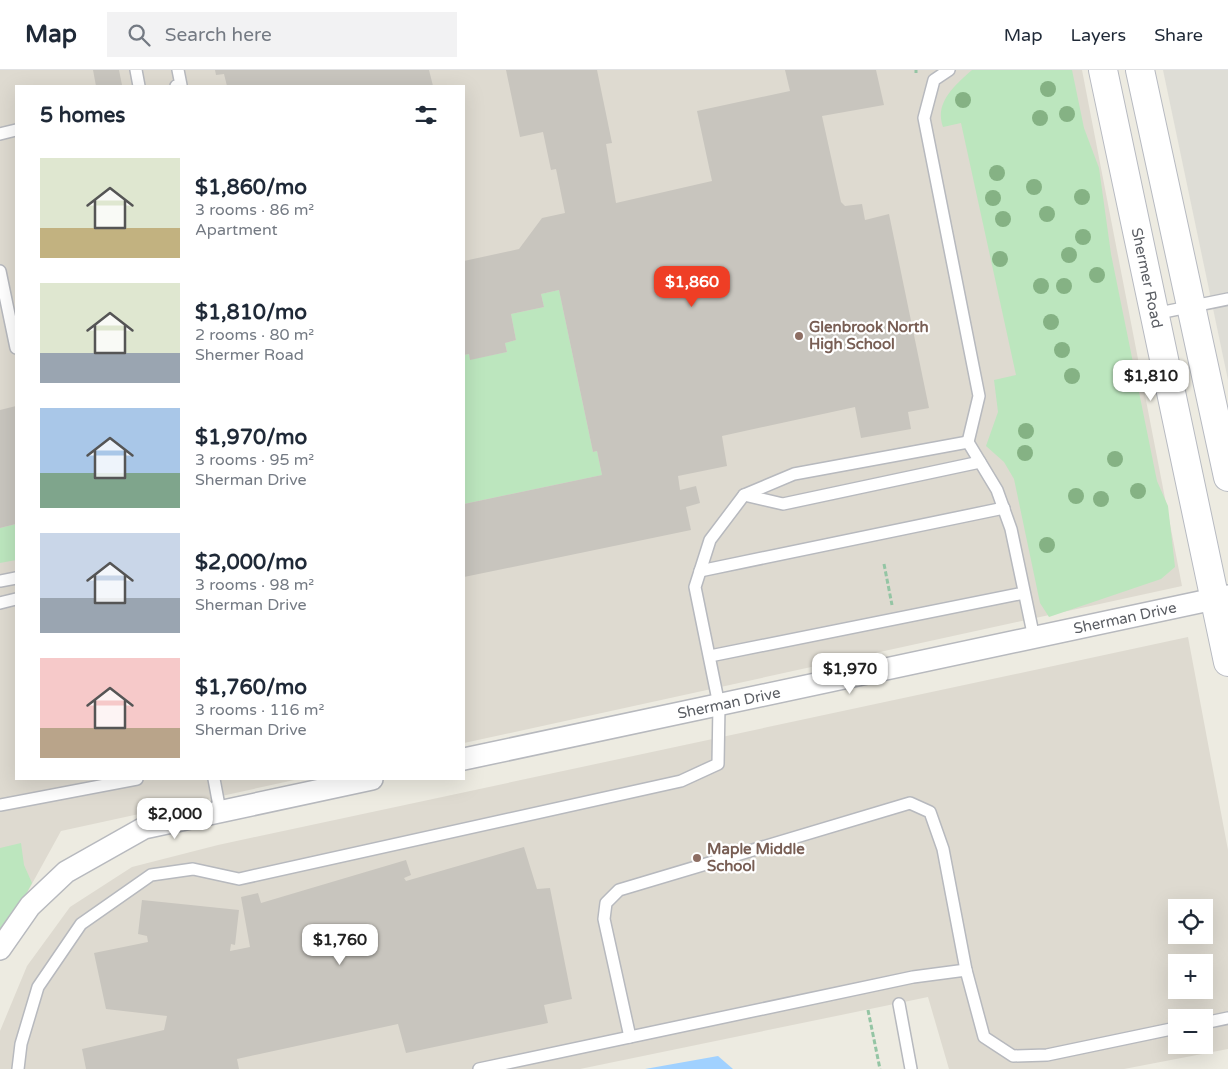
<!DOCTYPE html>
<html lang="en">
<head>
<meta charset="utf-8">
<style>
  body { margin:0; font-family:"Varela Round",sans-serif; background:#f2f2f3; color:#1f2937; height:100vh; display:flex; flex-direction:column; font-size:19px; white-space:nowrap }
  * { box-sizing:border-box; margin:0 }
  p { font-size:16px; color:#747a83 }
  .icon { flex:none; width:28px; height:28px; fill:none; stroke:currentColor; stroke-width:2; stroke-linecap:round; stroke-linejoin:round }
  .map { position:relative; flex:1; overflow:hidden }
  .side { position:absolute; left:15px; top:15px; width:450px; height:695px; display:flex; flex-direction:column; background:#fff; border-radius:0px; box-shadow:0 5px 20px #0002 }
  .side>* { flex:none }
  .buttons { position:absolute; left:1168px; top:829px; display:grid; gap:10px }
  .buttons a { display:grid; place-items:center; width:45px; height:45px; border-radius:0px; background:#fff; box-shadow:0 5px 20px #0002; font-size:25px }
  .price { position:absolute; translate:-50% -42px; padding:0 11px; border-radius:10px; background:#fff; color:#222; font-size:16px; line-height:32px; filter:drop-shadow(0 1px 2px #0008) }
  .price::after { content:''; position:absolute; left:50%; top:30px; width:15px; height:11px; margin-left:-8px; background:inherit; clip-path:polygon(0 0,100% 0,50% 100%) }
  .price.selected { background:#ef3e25; color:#fff }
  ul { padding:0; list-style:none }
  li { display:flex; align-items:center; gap:15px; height:125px; padding:0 25px }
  li span { display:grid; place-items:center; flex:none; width:140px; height:100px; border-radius:0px; color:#555 }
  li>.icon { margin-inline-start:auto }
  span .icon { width:60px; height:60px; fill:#fffc; stroke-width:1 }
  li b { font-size:21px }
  h2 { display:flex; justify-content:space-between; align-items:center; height:60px; padding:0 25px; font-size:21px }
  header { display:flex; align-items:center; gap:30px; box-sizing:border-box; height:70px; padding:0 25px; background:#fff; border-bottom:1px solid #e0e1e3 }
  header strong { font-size:24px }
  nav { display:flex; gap:28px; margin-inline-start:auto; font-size:18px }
  .search { width:350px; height:45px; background:#f2f2f3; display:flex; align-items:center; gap:12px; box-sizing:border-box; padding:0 18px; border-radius:0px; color:#747a83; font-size:19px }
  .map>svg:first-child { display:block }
</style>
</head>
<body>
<header>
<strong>Map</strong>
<div class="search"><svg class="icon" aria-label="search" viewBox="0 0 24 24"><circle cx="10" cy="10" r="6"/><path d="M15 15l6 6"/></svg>Search here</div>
<nav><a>Map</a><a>Layers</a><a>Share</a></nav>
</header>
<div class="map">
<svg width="1228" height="999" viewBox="0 0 1228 999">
  <rect width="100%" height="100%" fill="#edebe1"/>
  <!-- industrial -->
  <polygon fill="#deddd6" points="1163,0 1228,0 1228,310"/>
  <!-- education -->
  <g fill="#dedad0" fill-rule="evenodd">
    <polygon points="0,0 1082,0 1182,516 464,673 464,16 16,16 16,709 299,709 61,761 0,872"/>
    <path d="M1188,567L1228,780V979L1124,999H949L928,927L580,999H0V961L27,896L70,837L132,797L218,775ZM1176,838H1204V865H1176ZM1176,892H1204V920H1176ZM1176,948H1204V975H1176Z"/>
  </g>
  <!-- green -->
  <g fill="#bce6be">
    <path d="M972,0H1072L1084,58L1099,98L1111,184L1157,411L1168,436L1175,497L1161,509L1049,547L1040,533L1014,409L1004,392L986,376L998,342L994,310L1016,305L961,53L943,57C934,33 955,15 972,0Z"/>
    <polygon points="559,220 593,382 597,381 602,405 464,434 464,285 469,284 471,289 507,282 505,273 516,270 511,244 544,237 541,224"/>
    <polygon points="16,454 16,490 0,493 0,458"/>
    <polygon points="21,773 24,795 32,813 0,872 0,778"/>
  </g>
  <!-- water -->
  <polygon fill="#a0d1ff" points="718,986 733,999 645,999"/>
  <!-- building -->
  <g fill="#c8c5be">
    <polygon points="93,0 119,0 122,15 96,16"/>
    <polygon points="215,0 429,0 433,16 227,16 224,4 216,5"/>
    <polygon points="506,0 597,0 612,73 606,74 616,133 712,111 697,41 790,21 785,0 876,0 884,35 822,46 841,132 845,136 862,134 865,150 889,144 929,338 908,342 911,359 861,368 855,337 722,366 727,396 678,406 680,420 696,416 700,433 686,437 691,460 464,507 464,434 602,405 597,381 593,382 559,220 541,224 544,237 511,244 516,270 505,273 507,282 470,290 469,284 464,285 464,191 519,179 542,148 565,143 556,99 551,100 543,62 520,67"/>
    <polygon points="16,336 16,454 0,458 0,340"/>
    <polygon points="524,777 537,819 550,818 572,929 544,935 548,953 406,983 398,954 237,989 239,999 86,999 82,979 164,960 167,946 106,939 94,883 148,872 147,866 138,864 142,830 239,840 235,875 231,874 230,881 250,877 241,827 258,823 261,833 406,790 411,805 404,808 406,811"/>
  </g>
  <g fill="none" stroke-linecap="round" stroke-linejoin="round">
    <defs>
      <g id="service">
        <polyline points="136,0 139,16"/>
        <polyline points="949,0 934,10 924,48 979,326 968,372 997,420 1011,459 1034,568"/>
        <polyline points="176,16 181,15 178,0"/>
        <polyline points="0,64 16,60"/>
        <polyline points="0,201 16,278"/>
        <polyline points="1154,244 1228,229"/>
        <polyline points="744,425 783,434 980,392"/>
        <polyline points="700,501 1004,438"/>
        <polyline points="0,511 16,508"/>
        <polyline points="0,533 16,529"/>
        <polyline points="710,586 1024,523"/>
        <polyline points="214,709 220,741"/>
        <polyline points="0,735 137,709"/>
        <polyline points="899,934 911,999"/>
        <polyline points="1204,953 1228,948"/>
        <polyline points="630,967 604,849 606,833 619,820 910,733 930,742 943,779 966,900"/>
        <polyline points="18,999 21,974 38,917 81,854 151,805 193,799 239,809 681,711 718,694 719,635 695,517 710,470 744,425 794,404 968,372"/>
        <polyline points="479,999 913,907 966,900 984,967 1013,986 1047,985 1176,958"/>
      </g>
      <g id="minor">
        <polyline points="464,689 1228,526"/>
        <polyline points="0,879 30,836 66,802 144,758 372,709"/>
      </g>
      <g id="secondary">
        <polyline points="1103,0 1228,592"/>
        <polyline points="1140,0 1228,407"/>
      </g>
    </defs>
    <!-- service casing -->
    <use href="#service" stroke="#b7b9be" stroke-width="14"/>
    <!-- minor casing -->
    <use href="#minor" stroke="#b7b9be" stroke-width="24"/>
    <!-- secondary casing -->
    <use href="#secondary" stroke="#b7bac1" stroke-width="30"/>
    <!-- path -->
    <g stroke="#94c5a4" stroke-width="3" stroke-dasharray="5 2.5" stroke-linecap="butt">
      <polyline points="916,0 916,3"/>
      <polyline points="884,494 892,535"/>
      <polyline points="868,940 880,999"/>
    </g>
    <!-- service -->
    <use href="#service" stroke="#fff" stroke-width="11"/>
    <!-- minor -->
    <use href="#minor" stroke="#fff" stroke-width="21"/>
    <!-- secondary -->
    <use href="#secondary" stroke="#fff" stroke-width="28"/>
  </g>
  <!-- trees -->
  <g fill="#85b284">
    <circle cx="1048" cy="19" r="8"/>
    <circle cx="963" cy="30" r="8"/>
    <circle cx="1067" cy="44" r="8"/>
    <circle cx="1040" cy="48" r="8"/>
    <circle cx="997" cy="103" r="8"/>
    <circle cx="1034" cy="117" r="8"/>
    <circle cx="1082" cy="127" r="8"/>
    <circle cx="993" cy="128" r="8"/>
    <circle cx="1047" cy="144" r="8"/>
    <circle cx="1003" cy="149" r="8"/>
    <circle cx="1083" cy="167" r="8"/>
    <circle cx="1069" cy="185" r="8"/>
    <circle cx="1000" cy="189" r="8"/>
    <circle cx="1097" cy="205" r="8"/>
    <circle cx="1041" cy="216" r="8"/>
    <circle cx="1064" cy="216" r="8"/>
    <circle cx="1051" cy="252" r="8"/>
    <circle cx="1062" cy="280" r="8"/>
    <circle cx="1072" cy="306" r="8"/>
    <circle cx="1026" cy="361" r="8"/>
    <circle cx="1025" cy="383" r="8"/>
    <circle cx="1115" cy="389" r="8"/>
    <circle cx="1138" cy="421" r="8"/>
    <circle cx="1076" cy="426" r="8"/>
    <circle cx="1101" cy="429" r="8"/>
    <circle cx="1047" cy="475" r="8"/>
  </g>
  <!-- markers -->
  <g fill="#8d6e63" stroke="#fff" stroke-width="2">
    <circle cx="799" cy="266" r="5"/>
    <circle cx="697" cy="788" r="5"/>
  </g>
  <g text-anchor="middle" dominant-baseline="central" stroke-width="4.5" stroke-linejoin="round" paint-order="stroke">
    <!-- street labels -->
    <g font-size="15" fill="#5a5d63" stroke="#fff">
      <text transform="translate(1147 208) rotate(78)">Shermer Road</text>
      <text transform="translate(1125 548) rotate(-12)">Sherman Drive</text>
      <text transform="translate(729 633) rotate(-12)">Sherman Drive</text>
    </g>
    <!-- education labels -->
    <g font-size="15" font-weight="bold" fill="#785e54" stroke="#fff" text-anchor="start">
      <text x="809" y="257">Glenbrook North<tspan x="809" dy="17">High School</tspan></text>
      <text x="707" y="779">Maple Middle<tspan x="707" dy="17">School</tspan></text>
    </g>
  </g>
</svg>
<div class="buttons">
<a><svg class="icon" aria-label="locate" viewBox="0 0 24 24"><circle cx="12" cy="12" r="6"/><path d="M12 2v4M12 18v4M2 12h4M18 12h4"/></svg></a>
<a>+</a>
<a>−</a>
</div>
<b class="price selected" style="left:692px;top:238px">$1,860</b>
<b class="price" style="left:1151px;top:332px">$1,810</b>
<b class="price" style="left:850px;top:625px">$1,970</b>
<b class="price" style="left:175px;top:770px">$2,000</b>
<b class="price" style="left:340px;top:896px">$1,760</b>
<section class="side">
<h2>5 homes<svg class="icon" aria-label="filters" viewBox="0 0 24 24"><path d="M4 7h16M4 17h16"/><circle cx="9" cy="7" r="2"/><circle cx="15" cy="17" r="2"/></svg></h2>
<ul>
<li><span style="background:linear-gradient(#dfe7d0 70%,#c2b280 0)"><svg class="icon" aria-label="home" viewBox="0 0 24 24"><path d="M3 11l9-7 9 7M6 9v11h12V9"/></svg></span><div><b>$1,860/mo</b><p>3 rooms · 86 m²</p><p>Apartment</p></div></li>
<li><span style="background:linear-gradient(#dfe7d0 70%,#9aa5b1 0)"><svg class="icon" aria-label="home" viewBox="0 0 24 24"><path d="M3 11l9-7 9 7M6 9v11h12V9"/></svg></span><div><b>$1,810/mo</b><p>2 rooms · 80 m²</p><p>Shermer Road</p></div></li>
<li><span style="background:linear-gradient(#a9c7e8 65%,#7fa58c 0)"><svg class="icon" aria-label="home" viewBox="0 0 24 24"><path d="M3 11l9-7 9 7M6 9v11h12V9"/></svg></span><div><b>$1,970/mo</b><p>3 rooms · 95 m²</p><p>Sherman Drive</p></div></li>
<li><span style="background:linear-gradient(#c9d6e8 65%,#9aa5b1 0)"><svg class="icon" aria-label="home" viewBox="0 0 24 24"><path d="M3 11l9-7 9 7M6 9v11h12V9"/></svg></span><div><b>$2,000/mo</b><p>3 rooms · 98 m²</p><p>Sherman Drive</p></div></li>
<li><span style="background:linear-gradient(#f6c9c9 70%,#b9a48a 0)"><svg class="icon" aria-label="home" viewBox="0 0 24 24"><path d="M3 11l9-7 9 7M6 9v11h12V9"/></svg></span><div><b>$1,760/mo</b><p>3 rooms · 116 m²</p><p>Sherman Drive</p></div></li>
</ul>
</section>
</div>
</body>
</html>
